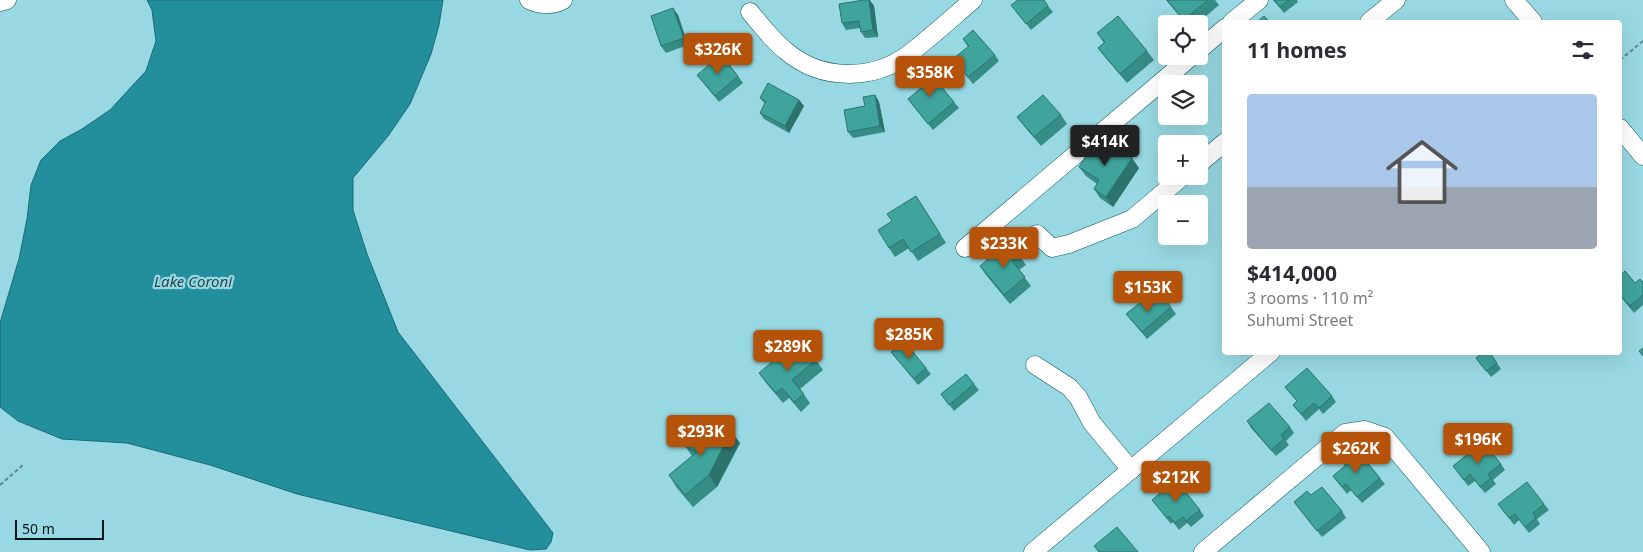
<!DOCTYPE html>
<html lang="en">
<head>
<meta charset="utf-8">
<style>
  body { margin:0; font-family:"Noto Sans",sans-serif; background:#f2f2f3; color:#2b2b33; height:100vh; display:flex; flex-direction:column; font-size:19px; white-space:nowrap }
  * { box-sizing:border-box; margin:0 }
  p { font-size:16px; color:#7c7c81 }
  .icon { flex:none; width:28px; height:28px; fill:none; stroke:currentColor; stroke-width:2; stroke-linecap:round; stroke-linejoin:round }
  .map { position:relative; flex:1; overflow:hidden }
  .panel { position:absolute; left:1222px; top:20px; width:400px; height:335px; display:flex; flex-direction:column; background:#fff; border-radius:5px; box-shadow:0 5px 20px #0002 }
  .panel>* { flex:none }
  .controls { position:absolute; left:1158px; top:15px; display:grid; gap:10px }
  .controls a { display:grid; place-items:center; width:50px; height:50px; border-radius:5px; background:#fff; box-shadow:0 5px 20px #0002; font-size:25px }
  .scale { position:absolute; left:15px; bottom:12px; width:89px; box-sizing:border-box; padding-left:5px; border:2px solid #00161a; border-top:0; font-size:14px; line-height:18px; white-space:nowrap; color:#00161a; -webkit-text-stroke:4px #98d8e2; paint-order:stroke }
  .price { position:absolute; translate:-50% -42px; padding:0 11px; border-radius:5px; background:#b45309; color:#fff; font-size:16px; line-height:32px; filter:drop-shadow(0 1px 2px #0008) }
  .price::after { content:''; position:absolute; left:50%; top:30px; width:15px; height:11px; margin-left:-8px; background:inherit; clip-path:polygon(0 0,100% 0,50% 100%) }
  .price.selected { background:#222; color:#fff }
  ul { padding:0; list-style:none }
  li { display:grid; align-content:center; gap:10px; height:265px; padding:0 25px }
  li span { display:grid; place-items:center; height:155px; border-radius:5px; color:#555 }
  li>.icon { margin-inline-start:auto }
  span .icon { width:90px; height:90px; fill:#fffc; stroke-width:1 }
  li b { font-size:21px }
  h2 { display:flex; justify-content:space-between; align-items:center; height:60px; padding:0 25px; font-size:21px }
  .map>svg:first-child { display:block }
</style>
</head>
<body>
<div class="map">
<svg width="1643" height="552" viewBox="0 0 1643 552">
  <rect width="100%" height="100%" fill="#98d8e2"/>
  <!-- water -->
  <polygon fill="#248f9c" stroke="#196b75" points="147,0 443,0 439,25 431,54 410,104 388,136 353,178 353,210 367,254 398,332 553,533 551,542 546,549 530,550 297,494 210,465 127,443 62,439 18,421 0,407 0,323 19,259 27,219 31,185 41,160 60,141 82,129 110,110 146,71 156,41 152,10"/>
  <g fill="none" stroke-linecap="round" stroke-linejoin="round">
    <defs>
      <g id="minor">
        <path d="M529,0C539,5 553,6 563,0"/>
        <polyline points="1514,0 1533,22"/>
        <polyline points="0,2 7,0"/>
        <path d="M750,12C761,25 772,40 786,51C821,81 873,81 909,54C931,37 952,18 973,0"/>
        <polyline points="1232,22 1259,0"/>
        <polyline points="1369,22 1396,0"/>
        <polyline points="1199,50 1225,28"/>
        <polyline points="1620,128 1643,156"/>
        <polyline points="1199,164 1225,142"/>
        <polyline points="1037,234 1052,248 1069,244 1132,219 1183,176"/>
        <polyline points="965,248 1192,56"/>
        <polyline points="1035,365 1069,387 1078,397 1092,423 1131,470"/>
        <polyline points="1033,552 1271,352"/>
        <polyline points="1203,552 1345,433 1365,430 1385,437 1481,552"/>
      </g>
    </defs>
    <!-- minor casing -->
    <use href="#minor" stroke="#0e555e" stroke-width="19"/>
    <!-- path -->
    <g stroke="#5a8890" stroke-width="2" stroke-dasharray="4 2.5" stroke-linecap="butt">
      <polyline points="1620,60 1643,41"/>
      <polyline points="0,485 23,465"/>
    </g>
    <!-- minor -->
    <use href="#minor" stroke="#fff" stroke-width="18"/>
  </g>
  <!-- wall -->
  <g fill="#368d86">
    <polygon points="864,0 870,0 874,6 878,37 865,38 861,32 860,28 846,30 842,23"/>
    <polygon points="1166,0 1215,0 1219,5 1197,24 1186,24"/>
    <polygon points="1273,0 1297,0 1298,2 1284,13"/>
    <polygon points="1011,5 1048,6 1053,12 1031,30"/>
    <polygon points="678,15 688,45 666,53 661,46"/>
    <polygon points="1097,33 1147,51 1154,60 1127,83 1105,57 1098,48 1104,43"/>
    <polygon points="963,39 995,55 999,61 973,84 953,59 968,47"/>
    <polygon points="697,75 738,76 743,83 719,102"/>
    <polygon points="916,81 954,102 959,108 933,130 908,99 921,88"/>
    <polygon points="875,95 879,102 885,132 853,138 848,132 865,106"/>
    <polygon points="760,98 799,100 804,106 789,133 764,119 760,113 765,104"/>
    <polygon points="1061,115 1067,124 1041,146 1024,126 1017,117"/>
    <polygon points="1111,153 1139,168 1113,207 1100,198 1094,189 1097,184 1086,176 1079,167"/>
    <polygon points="922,205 946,243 918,261 909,248 895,257 889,248"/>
    <polygon points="1019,255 1026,265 1019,270 1031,286 1010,304 986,275 980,266"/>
    <polygon points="1620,275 1635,283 1643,282 1643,305 1634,313 1620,296"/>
    <polygon points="1171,307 1176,314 1147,339 1126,314 1147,308"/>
    <polygon points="891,352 926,368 931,374 918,385"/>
    <polygon points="1489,352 1501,369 1491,377 1476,358"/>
    <polygon points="816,360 823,370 800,389 810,403 801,412 789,398 783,403 766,383 759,373"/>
    <polygon points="974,384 979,390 954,411 941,394"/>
    <polygon points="1285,387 1332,396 1336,402 1323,414 1319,409 1306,421 1293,405 1297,401"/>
    <polygon points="1247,421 1290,427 1294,433 1286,441 1289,445 1276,456 1251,428"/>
    <polygon points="731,431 740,443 717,487 693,507 677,488 669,475 692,456 685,446 706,435"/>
    <polygon points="1342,461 1380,478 1385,484 1362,503 1351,490 1347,494 1333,476 1345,466"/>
    <polygon points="1501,464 1505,470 1493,480 1496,484 1485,493 1475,481 1468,486 1453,466"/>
    <polygon points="1311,495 1342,511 1346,518 1322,537 1294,502"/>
    <polygon points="1152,500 1200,510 1204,516 1191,527 1187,523 1179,530 1173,522 1171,524"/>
    <polygon points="1498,504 1544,504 1549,510 1537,519 1540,524 1529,533 1519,520 1514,525"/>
  </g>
  <!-- shaded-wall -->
  <g fill="#2c736d">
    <polygon points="869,0 874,6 878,37 873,30"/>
    <polygon points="673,8 678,15 688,45 684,38"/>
    <polygon points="875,95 879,102 885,132 880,126"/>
    <polygon points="799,100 804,106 789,133 785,126"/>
    <polygon points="1132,158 1139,168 1113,207 1106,197"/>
    <polygon points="731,431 740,443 717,487 709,475"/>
  </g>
  <!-- building -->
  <g fill="#3fa49c" stroke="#2c736d">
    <polygon points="864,0 869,0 873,30 861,32 859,21 842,23 839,4"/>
    <polygon points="1018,0 1044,0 1048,6 1026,24 1011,5"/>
    <polygon points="1167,0 1208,0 1184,20"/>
    <polygon points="1274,0 1289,0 1280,7"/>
    <polygon points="673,8 684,38 661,46 651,16"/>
    <polygon points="1118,16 1147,51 1120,74 1098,48 1105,42 1097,33"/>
    <polygon points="1264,16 1270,22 1257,22"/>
    <polygon points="973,30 995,55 968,77 953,59 969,46 963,39"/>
    <polygon points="721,55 738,76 715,96 697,75"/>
    <polygon points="928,71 954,102 928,124 908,99 921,88 916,81"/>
    <polygon points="768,83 799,100 785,126 760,113 766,101 760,98"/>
    <polygon points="875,95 880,126 848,132 844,110 865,106 863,97"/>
    <polygon points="1043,95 1061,115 1034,137 1017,117"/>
    <polygon points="1095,142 1111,153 1115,147 1132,158 1106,197 1094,189 1099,180 1079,167"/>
    <polygon points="916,196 940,234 911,252 903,239 889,248 878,230 892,221 887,214"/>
    <polygon points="1008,242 1019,255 1012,261 1025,277 1004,295 980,266"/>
    <polygon points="1625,271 1635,283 1640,279 1643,282 1643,295 1630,306 1620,295 1620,275"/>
    <polygon points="1161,295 1171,307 1142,332 1126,314 1141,302 1147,308"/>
    <polygon points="904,341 926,368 914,379 891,352"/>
    <polygon points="803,345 816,360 792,380 804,394 794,402 782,388 776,393 759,373 778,357 783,362"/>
    <polygon points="1643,348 1643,356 1639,351"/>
    <polygon points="1484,352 1489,352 1497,363 1486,371 1476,358"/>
    <polygon points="1307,368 1332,396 1319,408 1314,403 1301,414 1293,405 1297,401 1285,387"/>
    <polygon points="966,374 974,384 949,405 941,394"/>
    <polygon points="1269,403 1290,427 1281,435 1284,439 1271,450 1247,421"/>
    <polygon points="713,422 731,431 709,475 685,495 669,475 697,452 685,446 694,429 706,435"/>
    <polygon points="1483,442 1501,464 1488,474 1491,478 1480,487 1470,474 1464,480 1453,466"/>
    <polygon points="1356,449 1380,478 1357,497 1346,484 1342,487 1333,476 1346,465 1342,461"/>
    <polygon points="1176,480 1200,510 1186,521 1183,517 1175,523 1169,516 1167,518 1152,500"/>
    <polygon points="1527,482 1544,504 1533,513 1536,518 1525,527 1515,514 1509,518 1498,504"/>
    <polygon points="1322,487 1342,511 1317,531 1294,502 1307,491 1311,495"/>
    <polygon points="1117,527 1138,552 1099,552 1094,546"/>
  </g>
  <g text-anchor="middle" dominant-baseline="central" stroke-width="4.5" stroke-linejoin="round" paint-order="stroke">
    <!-- water labels -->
    <g font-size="15" font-style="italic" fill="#27464a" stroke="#98d8e2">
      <text x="193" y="281">Lake Coroni</text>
    </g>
  </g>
</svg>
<div class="controls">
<a><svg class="icon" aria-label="locate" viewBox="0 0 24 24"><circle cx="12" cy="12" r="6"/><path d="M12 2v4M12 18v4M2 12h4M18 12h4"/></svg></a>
<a><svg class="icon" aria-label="layers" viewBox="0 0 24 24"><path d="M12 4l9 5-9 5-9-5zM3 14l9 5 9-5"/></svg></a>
<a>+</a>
<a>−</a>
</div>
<div class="scale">50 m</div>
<b class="price" style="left:718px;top:75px">$326K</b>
<b class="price" style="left:930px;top:98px">$358K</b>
<b class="price selected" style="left:1105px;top:167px">$414K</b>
<b class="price" style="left:1004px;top:269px">$233K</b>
<b class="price" style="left:1148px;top:313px">$153K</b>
<b class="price" style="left:909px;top:360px">$285K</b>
<b class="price" style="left:788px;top:372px">$289K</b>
<b class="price" style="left:701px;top:457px">$293K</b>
<b class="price" style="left:1478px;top:465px">$196K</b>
<b class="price" style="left:1356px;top:474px">$262K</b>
<b class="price" style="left:1176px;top:503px">$212K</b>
<section class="panel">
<h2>11 homes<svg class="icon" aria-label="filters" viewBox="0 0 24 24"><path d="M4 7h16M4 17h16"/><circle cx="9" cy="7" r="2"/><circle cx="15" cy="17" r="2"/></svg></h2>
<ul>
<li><span style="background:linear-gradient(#a9c7e8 60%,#9aa5b1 0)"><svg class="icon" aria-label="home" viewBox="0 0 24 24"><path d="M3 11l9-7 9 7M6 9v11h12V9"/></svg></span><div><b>$414,000</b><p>3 rooms · 110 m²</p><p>Suhumi Street</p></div></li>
</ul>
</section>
</div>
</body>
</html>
